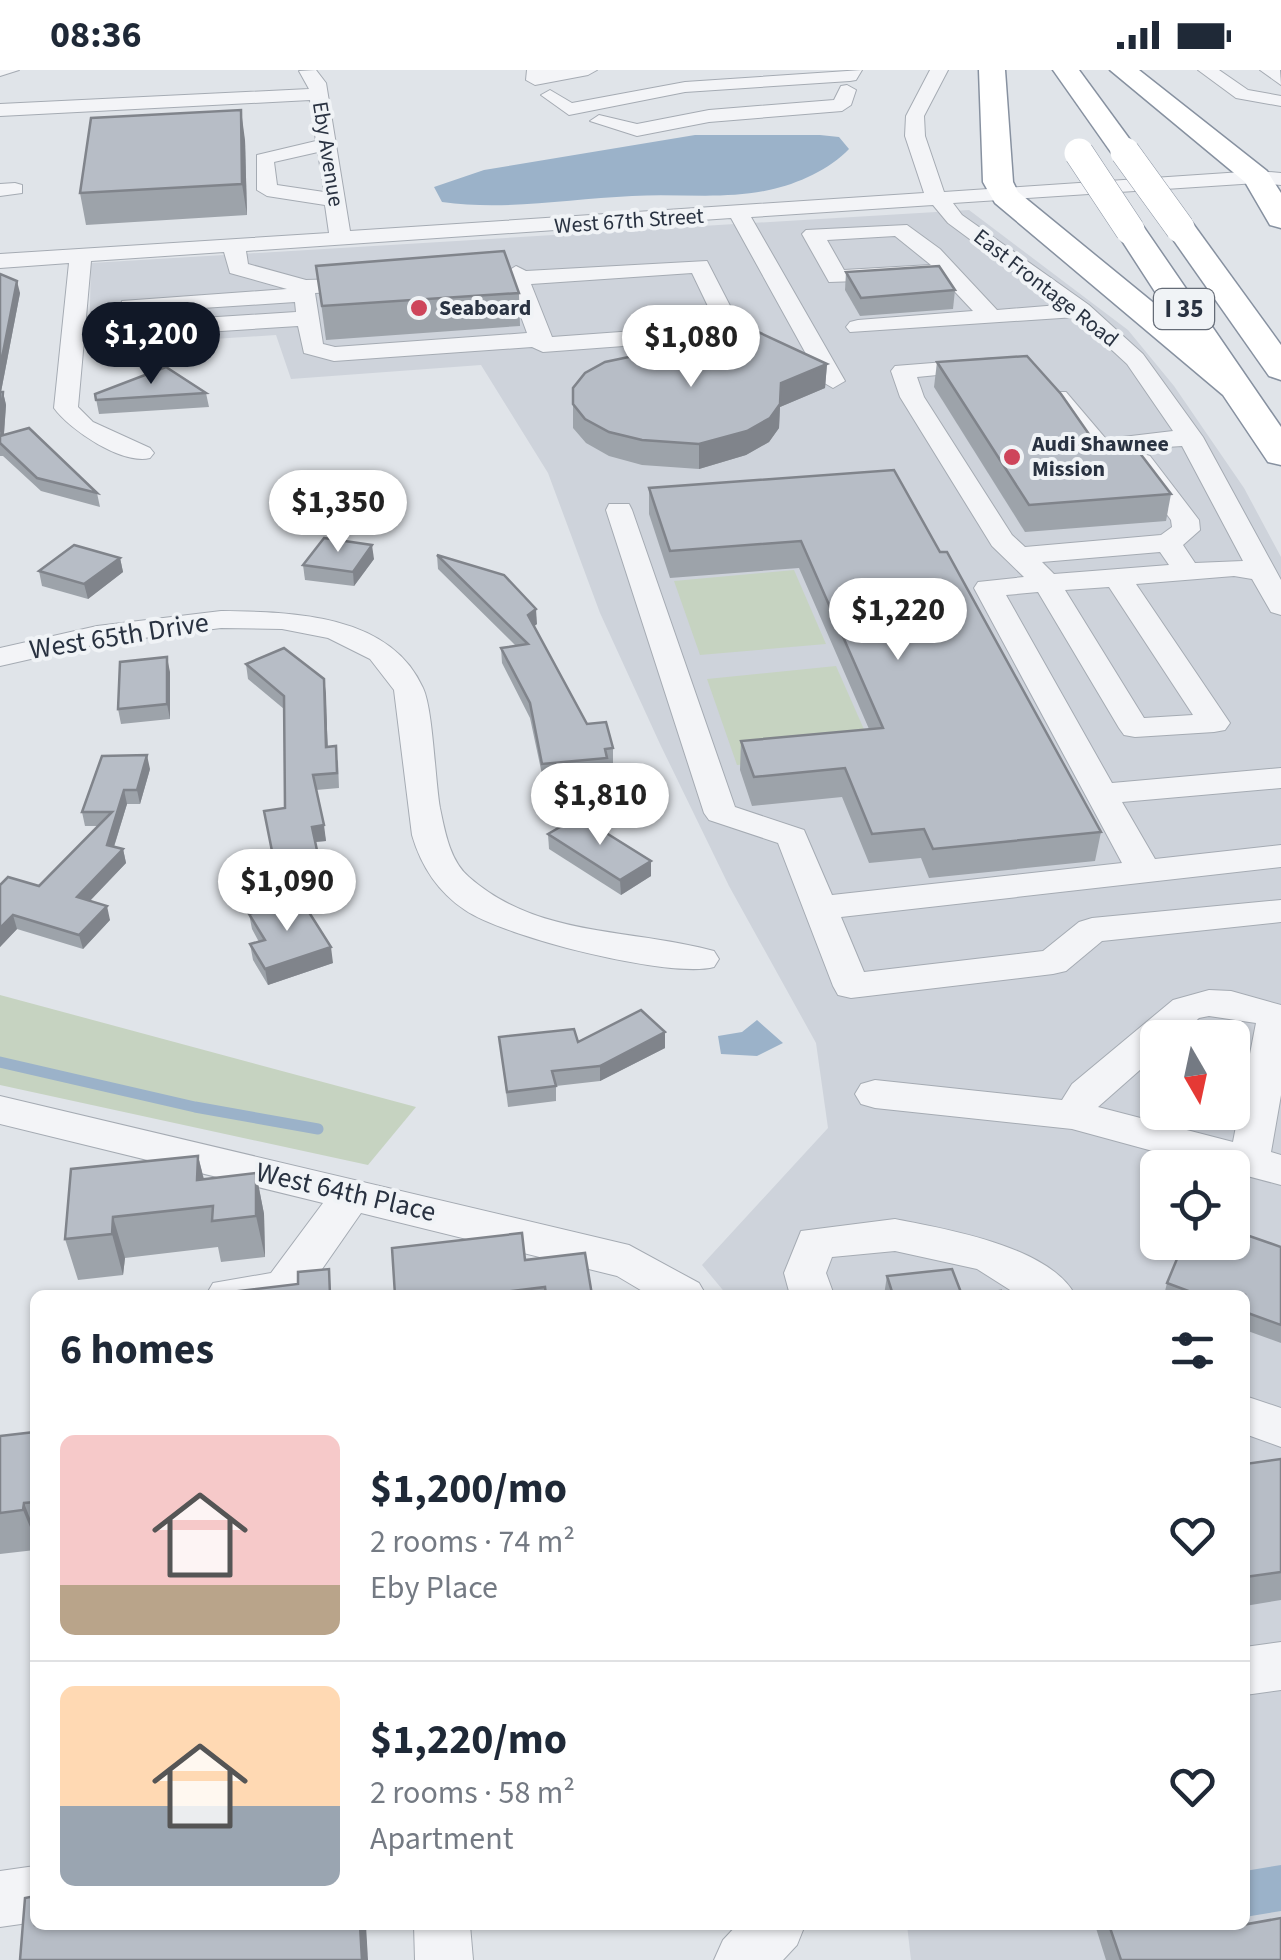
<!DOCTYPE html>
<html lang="en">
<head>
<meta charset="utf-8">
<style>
  body { margin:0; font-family:"Source Sans 3",sans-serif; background:#f2f2f3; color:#1f2937; height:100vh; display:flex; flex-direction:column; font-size:38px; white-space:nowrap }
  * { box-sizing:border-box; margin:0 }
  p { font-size:32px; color:#747a83 }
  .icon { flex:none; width:55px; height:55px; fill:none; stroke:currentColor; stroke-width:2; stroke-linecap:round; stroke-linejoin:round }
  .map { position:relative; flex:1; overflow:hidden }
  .side { position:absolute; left:30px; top:1220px; width:1220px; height:640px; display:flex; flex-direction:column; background:#fff; border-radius:15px; box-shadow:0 2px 8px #0004 }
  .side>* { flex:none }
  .needle { width:65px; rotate:171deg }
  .tools { position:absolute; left:1140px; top:950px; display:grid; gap:20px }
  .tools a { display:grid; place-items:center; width:110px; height:110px; border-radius:15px; background:#fff; box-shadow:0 2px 8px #0004; font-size:50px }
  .price { position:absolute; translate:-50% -85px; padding:0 22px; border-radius:35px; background:#fff; color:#222; font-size:32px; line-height:65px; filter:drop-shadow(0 2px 5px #0008) }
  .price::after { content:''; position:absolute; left:50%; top:60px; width:30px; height:22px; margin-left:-15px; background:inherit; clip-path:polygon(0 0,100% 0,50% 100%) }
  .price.selected { background:#111827; color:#fff }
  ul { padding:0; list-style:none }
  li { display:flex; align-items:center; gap:30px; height:250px; padding:0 30px }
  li+li { border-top:2px solid #e0e1e3 }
  li span { display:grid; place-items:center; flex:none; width:280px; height:200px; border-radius:15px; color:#555 }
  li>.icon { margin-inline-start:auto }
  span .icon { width:120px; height:120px; fill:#fffc; stroke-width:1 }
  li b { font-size:42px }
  h2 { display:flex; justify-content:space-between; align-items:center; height:120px; padding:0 30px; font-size:42px }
  .status { display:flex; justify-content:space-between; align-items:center; height:70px; padding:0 50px; background:#fff; direction:ltr }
  .status svg { height:28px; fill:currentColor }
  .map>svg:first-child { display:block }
</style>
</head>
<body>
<div class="status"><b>08:36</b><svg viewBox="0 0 49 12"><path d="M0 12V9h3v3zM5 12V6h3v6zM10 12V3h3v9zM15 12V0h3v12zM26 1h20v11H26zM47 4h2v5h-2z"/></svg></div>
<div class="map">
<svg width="1281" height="1890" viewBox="0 0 1281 1890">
  <rect width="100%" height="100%" fill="#e0e4e9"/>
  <!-- built -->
  <path fill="#ced3db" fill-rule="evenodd" d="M969,140L1128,260L1174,316L1244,418L1281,487V1890H911L907,1855H1245V1225H727L702,1195L828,1058L816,973L729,816L660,674L600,543L548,403L481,295L291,309L276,265L89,277L91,193ZM1158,968H1232V1042H1158ZM1158,1098H1232V1172H1158Z"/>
  <!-- green -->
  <g fill="#c6d3c1">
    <polygon points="794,500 826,574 700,585 674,511"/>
    <polygon points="836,596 874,682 737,695 707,609"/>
    <polygon points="0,925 416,1037 368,1095 0,1015"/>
  </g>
  <!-- water -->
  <g fill="#9bb2c9">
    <path d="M695,65H820L839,67L849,79C830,99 798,114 769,120C725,130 677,123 632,126C568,129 505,141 442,132L434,117L484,100Z"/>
    <polygon points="757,950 783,973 757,986 721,984 718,966 742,962"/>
    <polygon points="1281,1795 1281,1841 1245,1847 1245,1801"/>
  </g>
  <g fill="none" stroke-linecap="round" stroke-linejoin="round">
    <!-- stream -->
    <polyline stroke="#9bb2c9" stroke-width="11" points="0,992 195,1037 318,1059"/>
    <defs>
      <g id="minor">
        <polygon points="0,0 19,0 0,6"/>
        <path d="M316,0L326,13L350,161L924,123L905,66L906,46L930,0H948L924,46L925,66L944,122L1257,101L1281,103V115L1257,113L953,133L962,145L1089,235L1143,284L1203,367L1281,510V545L1271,542L1252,509L1234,506L1136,514L1230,653L1225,660L1214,662L1135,667L1124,665L1119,658L1038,522L1006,525L1112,713L1281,698V718L1122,732L1155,789L1281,775V797L841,847L864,902L1043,881L1079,852L1092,848L1281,830V852L1102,871L1066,901L1053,904L851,928L838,925L833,916L778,773L709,750L704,743L606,440L609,434H629L632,440L735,737L804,760L832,825L1122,793L974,518L978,512L1024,507L992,476L900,327L891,301L895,296L996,288L1000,293L988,300L917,307L924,327L1012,465L1025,477L1161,465L1172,457L1171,450L1128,391L1141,383L1150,386L1199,450L1200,460L1183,475L1195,493L1243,491L1182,376L1090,382L1045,327L1048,322H1066L1106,369L1173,361L1127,294L1076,247L850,262L846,257L850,252L858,250L973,241L942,208L829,212L802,164L806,160L907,155L940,179L997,240L1059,235L948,153L933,135L751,147L845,311L833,318L821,311L731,148L246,181L248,194L306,210L375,208L378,213L375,218L367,220L315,223L323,274L335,277L527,263L505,203L516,196L526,201L707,191L743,261L731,268L543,282L532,277L334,291L304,283L298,256L128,267L116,260L122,231L287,219L230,203L224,182L91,191L78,337L93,352L150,378L154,383L150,388C122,395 70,360 54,338L69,193L0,198V184L329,163L325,135L267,126L257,120V85L316,71L310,30L0,46V34L309,19L299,1ZM318,82L324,122L277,115L274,92ZM895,166L931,195L844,200L827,170ZM692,203L717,255L552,267L531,214ZM295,232L296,242L140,252L141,242ZM1160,482L1169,495L1054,504L1042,492ZM1109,517L1193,645L1144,648L1065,520Z"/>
        <polygon points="527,0 597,0 588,5 535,15 526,10"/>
        <polygon points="862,0 856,10 850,11 685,22 569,45 541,25 550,20 572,33 685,12"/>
        <polygon points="1198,0 1219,0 1248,20 1281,26 1281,36 1236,28"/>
        <polygon points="1260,0 1280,0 1281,15"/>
        <polygon points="847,15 856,20 851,35 842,41 709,52 637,66 590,51 599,45 637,54 709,40 834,30 841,16"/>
        <polygon points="15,113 22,115 22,123 0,126 0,114"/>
        <path d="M221,541C290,542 390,543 423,618C433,639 435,710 440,738C445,762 450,791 469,807C538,868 631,858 714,881L719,889L714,897C670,909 504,867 465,840C438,822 421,796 412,765L394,620L370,589L328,568L282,559L221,558L97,574L0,596V578L97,556Z"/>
        <path d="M1209,920L1231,921L1281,935V1025L1271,1082L1281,1085V1115L1232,1102V1098H1215L1072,1059L875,1038L861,1034L855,1024L861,1014L875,1010L1062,1030L1072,1014L1173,930ZM1209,946L1256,953L1233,1072L1098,1037L1158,984V968H1177L1199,948Z"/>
        <polygon points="0,1026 629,1175 699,1213 706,1225 649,1225 617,1206 361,1143 304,1225 206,1225 213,1213 271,1203 323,1133 0,1054"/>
        <path d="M895,1149C945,1159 1049,1176 1075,1225H1018L977,1199L895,1181L832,1187L826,1203L834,1225H790L784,1203L801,1161Z"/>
        <polygon points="1245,1326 1281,1338 1281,1377 1245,1364"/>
        <polygon points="1281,1572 1281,1620 1245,1625 1245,1577"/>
        <polygon points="35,1796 35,1852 0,1857 0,1801"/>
        <polygon points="414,1855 470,1855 473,1890 415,1890"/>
        <polygon points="737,1855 805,1855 797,1875 783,1890 714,1890 723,1870"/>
      </g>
      <g id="highway">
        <polygon points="979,0 1005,0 1013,112 1018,122 1172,248 1115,160 1119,153 1141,153 1281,357 1281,395 1268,392 1223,325 995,133 983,112"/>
        <polygon points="1053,0 1079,0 1139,82 1135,88 1115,88"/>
        <polygon points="1110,0 1139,0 1267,101 1281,123 1281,158 1270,155 1245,112"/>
        <polygon points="1180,149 1191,151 1281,275 1281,310 1269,306 1165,158 1169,151"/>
      </g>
    </defs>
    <!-- minor casing -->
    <use href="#minor" stroke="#a5abb3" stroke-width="2"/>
    <!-- highway casing -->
    <use href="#highway" stroke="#8791a0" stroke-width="3"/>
    <!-- minor -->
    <use href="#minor" fill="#f3f4f7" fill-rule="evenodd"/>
    <!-- highway -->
    <use href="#highway" fill="#fff" fill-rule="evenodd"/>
    <defs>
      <g id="highway-bridge">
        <polyline points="1125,82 1180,158"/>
        <polyline points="1079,83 1130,160"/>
      </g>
    </defs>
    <!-- highway-bridge casing -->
    <use href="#highway-bridge" stroke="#8791a0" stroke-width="30" stroke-linecap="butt"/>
    <!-- highway-bridge -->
    <use href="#highway-bridge" stroke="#fff" stroke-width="29"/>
  </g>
  <!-- wall -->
  <g fill="#9da3aa">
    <polygon points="245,70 247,145 86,155 80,123"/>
    <polygon points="316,196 519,223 520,256 326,270"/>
    <polygon points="846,202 955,220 953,239 860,246 845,220"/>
    <polygon points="0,204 20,223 1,322 3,322 6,335 4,364 97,423 100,437 41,421 3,386 0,386"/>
    <polygon points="937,292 1100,380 1171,424 1166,451 1025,462 934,317"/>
    <polygon points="827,294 825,318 780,337 779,358 769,372 746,385 699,399 642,395 609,386 586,373 573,358 573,318"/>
    <polygon points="206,323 209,337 99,344 95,324"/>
    <polygon points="649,418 940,482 1101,762 1095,791 929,808 921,788 869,793 842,727 752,736 740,700 741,671 869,659 799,498 670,508 649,444"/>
    <polygon points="437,485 537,554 534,556 587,654 613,678 613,693 607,693 607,703 543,709 530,648 502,593 501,578 516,576 438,499"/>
    <polygon points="120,488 123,502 88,529 42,516 39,501"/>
    <polygon points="374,489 354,516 305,510 303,495"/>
    <polygon points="246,594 324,609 328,677 338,691 339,718 316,720 326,771 315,772 323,814 279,821 264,741 285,738 284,639 248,609"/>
    <polygon points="170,602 170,649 121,654 118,639"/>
    <polygon points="150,699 140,734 127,734 114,777 123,779 126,793 90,831 110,850 83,879 17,859 0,877 0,815 39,816 99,756 85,756 82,742"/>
    <polygon points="548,764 651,791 651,806 621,825 549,779"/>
    <polygon points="249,844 333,893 268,915 253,890 250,874 259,872 252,859"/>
    <polygon points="499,967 578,972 665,978 600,1011 556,1016 556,1031 508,1037"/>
    <polygon points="198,1086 204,1109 256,1103 264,1144 265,1187 221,1192 218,1177 125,1188 123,1205 78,1210 65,1169"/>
    <polygon points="1281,1177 1281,1273 1245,1260 1245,1225 1164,1225 1167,1213"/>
    <polygon points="525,1190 592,1225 395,1225"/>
    <polygon points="887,1206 962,1225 884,1225"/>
    <polygon points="35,1362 35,1480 0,1484 0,1366"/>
    <polygon points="1281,1389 1281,1530 1245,1536 1245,1394"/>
    <polygon points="1095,1855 1224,1855 1225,1858 1281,1890 1106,1890"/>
  </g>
  <!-- shaded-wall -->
  <g fill="#80848b">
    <polygon points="241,40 245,70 247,145 242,114"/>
    <polygon points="17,211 20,223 0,327 0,298"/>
    <polygon points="827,294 825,318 780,337 779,358 769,372 746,385 699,399 699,374 781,313"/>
    <polygon points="3,322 6,335 3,376 0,367"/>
    <polygon points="372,475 374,489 354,516 353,502"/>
    <polygon points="120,488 123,502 88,529 84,514"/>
    <polygon points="536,539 537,554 529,560 528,545"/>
    <polygon points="167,587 170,602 170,649 167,634"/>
    <polygon points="324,609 326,624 328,692 326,677"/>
    <polygon points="147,685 150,699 140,734 137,720"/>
    <polygon points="124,720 127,734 110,789 107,775"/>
    <polygon points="324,755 326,771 314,772 312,757"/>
    <polygon points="123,779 126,793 80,841 77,827"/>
    <polygon points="651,791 651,806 621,825 620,810"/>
    <polygon points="321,799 323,814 279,821 277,806"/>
    <polygon points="107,836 110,850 83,879 79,865"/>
    <polygon points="13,845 17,859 0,877 0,858"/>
    <polygon points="331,877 333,893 268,915 265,899"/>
    <polygon points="665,962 665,978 600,1011 600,996"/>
    <polygon points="198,1086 208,1127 197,1110"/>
    <polygon points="256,1103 264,1144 265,1187 256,1146"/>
    <polygon points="113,1147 125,1188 123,1205 112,1164"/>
    <polygon points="24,1433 35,1461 35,1469 23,1440"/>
    <polygon points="360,1855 366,1855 368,1890 362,1890"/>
  </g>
  <!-- building -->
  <g fill="#b7bdc6" stroke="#80848b" stroke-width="2.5">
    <polygon points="241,40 242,114 80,123 91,48"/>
    <polygon points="504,181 519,223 322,236 316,196"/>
    <polygon points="939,196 955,220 861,228 846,202"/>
    <polygon points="0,204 17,211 0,298"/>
    <polygon points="756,261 827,294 781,313 780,334 770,348 747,361 699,374 642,370 609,362 585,349 573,334 573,318 585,303 605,292 662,280 704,282"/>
    <polygon points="1027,286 1061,324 1100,380 1136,378 1171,424 1029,435 937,292"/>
    <polygon points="166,297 206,323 96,330 95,324"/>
    <polygon points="0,322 3,322 0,362"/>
    <polygon points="29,358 97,423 37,408 0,373 0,366"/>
    <polygon points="894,400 940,482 947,482 1101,762 933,779 924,759 872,764 845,698 754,707 741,671 883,658 801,471 670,481 649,418"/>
    <polygon points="324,468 372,475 353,502 303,495"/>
    <polygon points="74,475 120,488 84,514 39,501"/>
    <polygon points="437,485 504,505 536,539 528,545 587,654 606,652 613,678 605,679 607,688 542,694 530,633 501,578 528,574"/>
    <polygon points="284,578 324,609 326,677 336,676 337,703 313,705 324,755 312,757 321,799 277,806 264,741 285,738 284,626 246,594"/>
    <polygon points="167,587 167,634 118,639 120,592"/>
    <polygon points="147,685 137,720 124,720 107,775 123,779 77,827 107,836 79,865 13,845 0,858 0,815 8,807 39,816 112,742 82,742 102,686"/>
    <polygon points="579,746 651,791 620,810 548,764"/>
    <polygon points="300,828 331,877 265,899 250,874 265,870 249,844"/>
    <polygon points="641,940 665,962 600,996 552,1001 556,1016 507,1022 499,967 574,959 578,972"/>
    <polygon points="198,1086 197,1110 256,1103 256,1146 212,1151 213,1136 113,1147 112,1164 65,1169 71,1099"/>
    <polygon points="1232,1160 1281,1177 1281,1255 1245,1242 1245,1225 1199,1225 1167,1213 1184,1172 1232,1172"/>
    <polygon points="522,1163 525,1190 585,1183 592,1225 546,1225 545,1217 481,1225 395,1225 392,1178"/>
    <polygon points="329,1199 330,1225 205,1225 298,1214 298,1202"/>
    <polygon points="952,1199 962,1225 893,1225 887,1206"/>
    <polygon points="1001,1221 1002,1225 969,1225"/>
    <polygon points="35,1362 35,1432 24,1433 23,1440 0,1443 0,1366"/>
    <polygon points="1281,1389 1281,1502 1245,1507 1245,1394"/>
    <polygon points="35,1826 35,1855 360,1855 362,1890 20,1890 25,1828"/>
    <polygon points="1281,1848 1281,1890 1121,1890 1109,1855 1224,1855 1225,1858"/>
  </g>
  <!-- markers -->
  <g fill="#ce455b" stroke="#f0f3f6" stroke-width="4">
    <circle cx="419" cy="238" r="10"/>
    <circle cx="1012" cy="387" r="10"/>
  </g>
  <g text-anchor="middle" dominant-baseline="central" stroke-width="8" stroke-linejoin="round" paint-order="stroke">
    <!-- far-street labels -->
    <g font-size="22" fill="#293241" stroke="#f0f3f6">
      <text transform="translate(328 84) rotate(81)">Eby Avenue</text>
      <text transform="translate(629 151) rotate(-4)">West 67th Street</text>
      <text transform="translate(1046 218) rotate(38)">East Frontage Road</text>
    </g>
    <!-- far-poi labels -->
    <g font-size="22" font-weight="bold" fill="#293241" stroke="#f0f3f6" text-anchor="start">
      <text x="439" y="238">Seaboard</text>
      <text x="1032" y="374">Audi Shawnee<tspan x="1032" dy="25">Mission</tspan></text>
    </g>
    <!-- shield labels -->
    <rect fill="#f0f3f6" stroke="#656c77" stroke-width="2.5" x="1154" y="219" width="60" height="40" rx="8"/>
    <g font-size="25" font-weight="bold" fill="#293241">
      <text x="1184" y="239">I 35</text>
    </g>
    <!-- street labels -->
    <g font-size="28" fill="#293241" stroke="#f0f3f6">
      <text transform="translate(119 566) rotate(-9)">West 65th Drive</text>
      <text transform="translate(346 1122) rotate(13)">West 64th Place</text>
    </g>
  </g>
</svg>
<div class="tools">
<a><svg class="needle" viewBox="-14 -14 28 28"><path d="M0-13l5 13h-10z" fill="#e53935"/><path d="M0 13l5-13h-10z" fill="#747a83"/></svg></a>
<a><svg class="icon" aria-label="locate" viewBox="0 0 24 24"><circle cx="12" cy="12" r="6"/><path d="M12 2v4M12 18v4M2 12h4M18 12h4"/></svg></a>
</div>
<b class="price selected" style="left:151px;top:317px">$1,200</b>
<b class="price" style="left:691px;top:320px">$1,080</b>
<b class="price" style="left:338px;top:485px">$1,350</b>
<b class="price" style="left:898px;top:593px">$1,220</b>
<b class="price" style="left:600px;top:778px">$1,810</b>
<b class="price" style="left:287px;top:864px">$1,090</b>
<section class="side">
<h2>6 homes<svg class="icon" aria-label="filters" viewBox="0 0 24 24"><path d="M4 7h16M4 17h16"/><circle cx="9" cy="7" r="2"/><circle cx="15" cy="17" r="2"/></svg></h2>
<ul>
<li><span style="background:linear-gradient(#f6c9c9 75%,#b9a48a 0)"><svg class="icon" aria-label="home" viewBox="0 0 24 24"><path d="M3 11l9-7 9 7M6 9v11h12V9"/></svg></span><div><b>$1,200/mo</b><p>2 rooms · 74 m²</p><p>Eby Place</p></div><svg class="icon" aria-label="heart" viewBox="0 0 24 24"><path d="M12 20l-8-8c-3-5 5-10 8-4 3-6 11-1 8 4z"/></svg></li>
<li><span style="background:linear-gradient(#ffd9b3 60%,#9aa5b1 0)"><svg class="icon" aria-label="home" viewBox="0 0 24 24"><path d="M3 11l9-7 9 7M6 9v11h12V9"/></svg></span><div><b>$1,220/mo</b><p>2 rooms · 58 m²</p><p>Apartment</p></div><svg class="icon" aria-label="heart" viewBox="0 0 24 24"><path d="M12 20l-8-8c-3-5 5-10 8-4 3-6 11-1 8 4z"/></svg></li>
</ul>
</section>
</div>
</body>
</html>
